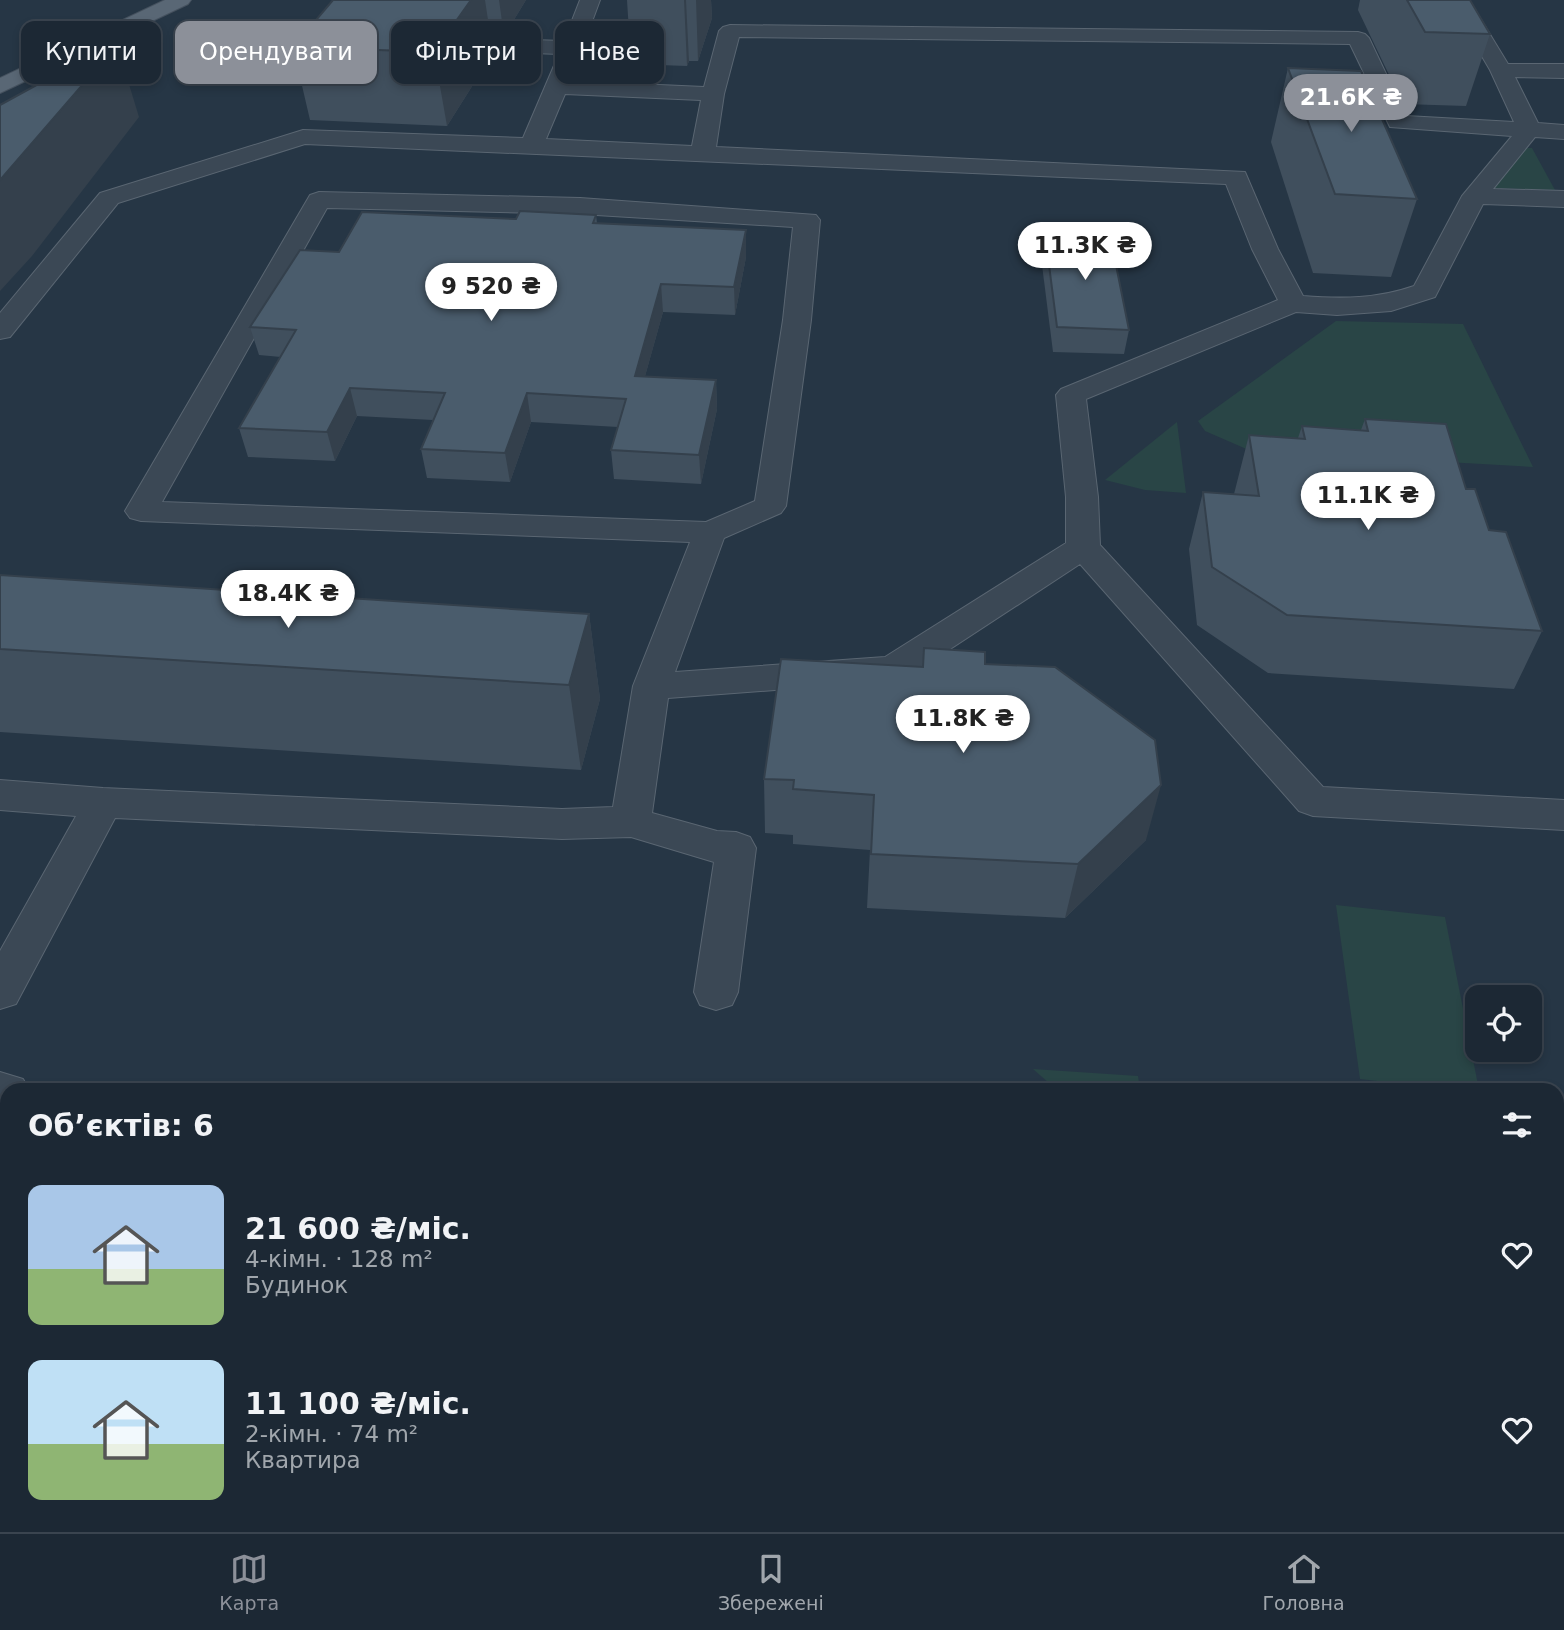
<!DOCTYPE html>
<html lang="uk">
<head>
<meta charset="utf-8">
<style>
  body { margin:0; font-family:"DejaVu Sans",sans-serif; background:#25303c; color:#f1f3f6; height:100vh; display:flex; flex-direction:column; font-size:26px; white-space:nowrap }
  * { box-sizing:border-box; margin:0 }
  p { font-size:23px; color:#a0a6ac }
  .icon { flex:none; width:38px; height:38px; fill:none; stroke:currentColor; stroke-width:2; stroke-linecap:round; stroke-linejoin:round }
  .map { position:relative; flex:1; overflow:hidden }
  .panel { position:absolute; left:0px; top:1083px; width:1564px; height:450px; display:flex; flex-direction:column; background:#1c2834; border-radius:21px 21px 0 0; box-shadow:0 4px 10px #0003,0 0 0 2px #3a444f }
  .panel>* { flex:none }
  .hud { position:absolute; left:21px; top:21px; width:700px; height:63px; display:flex; gap:14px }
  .fabs { position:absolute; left:1465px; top:985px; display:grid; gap:14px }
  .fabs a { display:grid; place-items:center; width:77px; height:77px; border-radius:14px; background:#1c2834; box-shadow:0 4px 10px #0003,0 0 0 2px #3a444f; font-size:35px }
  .price { position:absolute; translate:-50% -60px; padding:0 16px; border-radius:24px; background:#fff; color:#222; font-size:23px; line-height:46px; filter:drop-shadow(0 2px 4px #0008) }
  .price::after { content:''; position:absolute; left:50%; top:42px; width:21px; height:16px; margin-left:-10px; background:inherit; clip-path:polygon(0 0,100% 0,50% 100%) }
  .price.current { background:#8c9099; color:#fff }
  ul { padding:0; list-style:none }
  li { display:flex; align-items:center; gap:21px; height:175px; padding:0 28px }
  li span { display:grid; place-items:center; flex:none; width:196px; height:140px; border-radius:14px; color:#555 }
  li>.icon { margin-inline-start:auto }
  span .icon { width:84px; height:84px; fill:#fffc; stroke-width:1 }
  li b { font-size:30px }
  h2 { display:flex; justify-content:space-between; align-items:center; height:84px; padding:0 28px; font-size:30px }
  .chip { padding:0 24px; border-radius:14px; background:#1c2834; box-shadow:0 4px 10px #0003,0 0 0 2px #3a444f; font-size:24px; line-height:63px }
  .chip.current { background:#8c9099; color:#fff }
  .dock { display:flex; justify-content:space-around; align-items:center; height:98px; border-top:2px solid #3a444f; background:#1c2834; font-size:19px; color:#a0a6ac }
  .dock a { display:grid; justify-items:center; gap:4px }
  .dock .current { color:#8c9099 }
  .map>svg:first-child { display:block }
</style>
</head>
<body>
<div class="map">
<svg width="1564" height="1532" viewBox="0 0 1564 1532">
  <rect width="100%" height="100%" fill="#263645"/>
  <!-- green -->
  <g fill="#294546">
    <polygon points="1521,148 1532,148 1555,190 1492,188"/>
    <polygon points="1336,321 1463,324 1533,467 1251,451 1205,431 1198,421"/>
    <polygon points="1177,422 1186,493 1145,490 1105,480"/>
    <polygon points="1336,905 1445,917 1479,1090 1454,1090 1360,1079"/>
    <polygon points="1033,1069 1138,1076 1140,1090 1057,1090"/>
  </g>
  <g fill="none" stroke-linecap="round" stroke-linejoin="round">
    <defs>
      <g id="minor">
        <path d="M580,0H600L570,81L704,87L719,31L723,27L730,25L1358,32L1365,34L1369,38L1406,116L1514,122L1490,70L1449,0H1469L1508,64H1564V78L1515,77L1538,123L1564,125V139L1535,137L1493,189L1564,191V207L1483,204L1435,297L1391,311L1337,315L1296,312L1086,399L1098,497L1100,545L1323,787L1564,800V830L1313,816L1299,811L1080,564L906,678L893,681L668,698L652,813L717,831L736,832L750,837L756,848L738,992L732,1005L716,1010L700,1005L694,992L714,862L631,837L562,839L115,818L16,1004L0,1009V951L76,816L0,810V780L103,788L562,809L613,807L633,686L690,542L141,521L130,518L125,511L310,195L319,192L580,198L816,215L820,220L811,320L786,506L781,513L724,538L675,672L885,657L1066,543V497L1056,395L1061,389L1278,300L1252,249L1226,184L305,144L118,203L10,337L0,339V313L100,193L303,130L523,138L559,54L438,49L430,48L427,43L430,38L438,37L564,41ZM739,37L1350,44L1390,127L1512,136L1462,196L1414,286C1377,299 1342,299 1303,296L1278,249L1245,172L716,147L724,94ZM565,94L701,100L692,146L546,139ZM327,208L580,214L793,227L783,320L755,501L706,522L162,502Z"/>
        <polygon points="0,1072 23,1079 29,1090 7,1090 7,1113 0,1112"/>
        <polygon points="473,1526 578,1526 580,1532 475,1532"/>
        <rect x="812" y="1526" width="56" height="6"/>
      </g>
      <polygon id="major" points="165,0 191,0 188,4 0,93 0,78"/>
    </defs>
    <!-- minor casing -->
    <use href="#minor" stroke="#5a6672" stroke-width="2"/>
    <!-- major casing -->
    <use href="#major" stroke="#45515e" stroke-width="2"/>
    <!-- minor -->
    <use href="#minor" fill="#3b4855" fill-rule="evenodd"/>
    <!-- major -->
    <use href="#major" fill="#596775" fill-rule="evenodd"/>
  </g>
  <!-- wall -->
  <g fill="#404f5d">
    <polygon points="333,0 526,0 504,36 490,35 493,53 447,126 310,120 293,47"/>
    <polygon points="627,0 711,0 712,18 698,61 689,61 687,66 631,64"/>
    <polygon points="1360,0 1470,0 1490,34 1466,106 1403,104 1358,10"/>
    <polygon points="1288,68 1417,199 1391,277 1313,273 1271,142"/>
    <polygon points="596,215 597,223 746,230 746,257 735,315 663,312 645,376 716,380 717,409 701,484 614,479 611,450 618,427 531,422 510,482 427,478 421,449 433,420 357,416 335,461 248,457 239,428 281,357 259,355 250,327 339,252 516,219"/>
    <polygon points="1045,234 1129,330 1124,354 1053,352 1041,257"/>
    <polygon points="1365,419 1466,489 1542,631 1514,689 1268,673 1197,625 1189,549 1203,492 1234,494 1249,435 1298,438 1302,426 1361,430"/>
    <polygon points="0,575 589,614 600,699 581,770 0,732"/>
    <polygon points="924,648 985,664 1146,840 1065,918 867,908 870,850 793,844 793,835 765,833 764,779 922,667"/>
    <polygon points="920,1526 1108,1526 1109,1532 920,1532"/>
    <polygon points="1319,1526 1482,1526 1483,1532 1320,1532"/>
  </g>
  <!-- shaded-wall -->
  <g fill="#34404c">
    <polygon points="471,0 485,0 493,53 447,126 434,52"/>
    <polygon points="499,0 526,0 504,36"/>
    <polygon points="684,0 686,0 689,61 687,66"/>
    <polygon points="696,0 711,0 712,18 698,61"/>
    <polygon points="117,45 139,117 32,256 0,291 0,180"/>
    <polygon points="746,230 746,257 735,315 734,287"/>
    <polygon points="661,284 663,312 637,405 635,376"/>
    <polygon points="716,380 717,409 701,484 699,455"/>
    <polygon points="350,388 357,416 335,461 327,432"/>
    <polygon points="527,393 531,422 510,482 505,453"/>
    <polygon points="589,614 600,699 581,770 569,685"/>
    <polygon points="1161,785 1146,840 1065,918 1078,864"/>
    <polygon points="41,1526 101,1526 102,1527 100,1532 38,1532"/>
  </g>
  <!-- building -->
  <g fill="#4a5c6c" stroke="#34404c" stroke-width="2">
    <polygon points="333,0 471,0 434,52 293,47"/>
    <polygon points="1407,0 1470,0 1490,34 1425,32"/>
    <polygon points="115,42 117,45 0,180 0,105"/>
    <polygon points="1288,68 1361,71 1417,199 1335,194"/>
    <polygon points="520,211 596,215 593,223 746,230 734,287 661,284 635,376 716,380 699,455 611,450 626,399 527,393 505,453 421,449 445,393 350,388 327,432 239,428 296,330 250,327 300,250 339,252 362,212 516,219"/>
    <polygon points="1045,234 1110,235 1129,330 1057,327"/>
    <polygon points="1365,419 1446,424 1466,489 1475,489 1489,530 1506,532 1542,631 1287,615 1212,567 1203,492 1259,496 1249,435 1305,439 1302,426 1368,431"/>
    <polygon points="0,575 589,614 569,685 0,649"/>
    <polygon points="924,648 985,652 985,664 1055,667 1155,740 1161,785 1078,864 871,854 874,795 793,789 794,780 764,779 781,659 923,667"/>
    <polygon points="0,1478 7,1479 7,1526 41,1526 38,1532 0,1532"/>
    <polygon points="928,1526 1108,1526 1109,1532 928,1532"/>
    <polygon points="1330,1526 1482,1526 1483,1532 1330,1532"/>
  </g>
</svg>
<div class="fabs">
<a><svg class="icon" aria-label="locate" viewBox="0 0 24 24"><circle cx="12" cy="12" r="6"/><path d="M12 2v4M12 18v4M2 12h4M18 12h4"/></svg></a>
</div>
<b class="price current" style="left:1351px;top:134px">21.6K ₴</b>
<b class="price" style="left:1085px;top:282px">11.3K ₴</b>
<b class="price" style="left:491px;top:323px">9 520 ₴</b>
<b class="price" style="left:1368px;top:532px">11.1K ₴</b>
<b class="price" style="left:288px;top:630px">18.4K ₴</b>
<b class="price" style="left:963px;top:755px">11.8K ₴</b>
<div class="hud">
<a class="chip">Купити</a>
<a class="chip current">Орендувати</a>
<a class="chip">Фільтри</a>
<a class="chip">Нове</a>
</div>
<section class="panel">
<h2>Об’єктів: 6<svg class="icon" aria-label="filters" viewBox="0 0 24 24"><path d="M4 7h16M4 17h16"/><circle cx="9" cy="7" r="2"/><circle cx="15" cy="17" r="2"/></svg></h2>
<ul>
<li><span style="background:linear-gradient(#a9c7e8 60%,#8fb573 0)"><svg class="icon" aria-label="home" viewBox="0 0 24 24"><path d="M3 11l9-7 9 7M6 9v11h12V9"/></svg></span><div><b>21 600 ₴/міс.</b><p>4-кімн. · 128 m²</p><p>Будинок</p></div><svg class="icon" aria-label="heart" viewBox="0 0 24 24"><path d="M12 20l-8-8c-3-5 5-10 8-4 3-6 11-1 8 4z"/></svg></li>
<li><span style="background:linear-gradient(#bfe0f5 60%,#8fb573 0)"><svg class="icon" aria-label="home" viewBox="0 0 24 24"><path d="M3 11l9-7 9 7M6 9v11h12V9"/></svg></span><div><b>11 100 ₴/міс.</b><p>2-кімн. · 74 m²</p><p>Квартира</p></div><svg class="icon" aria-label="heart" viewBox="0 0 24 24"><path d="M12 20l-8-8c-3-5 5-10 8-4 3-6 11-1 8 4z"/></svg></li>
</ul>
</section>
</div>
<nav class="dock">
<a class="current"><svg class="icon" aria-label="map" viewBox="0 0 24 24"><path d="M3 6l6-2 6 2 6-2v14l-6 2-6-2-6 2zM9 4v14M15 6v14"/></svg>Карта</a>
<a><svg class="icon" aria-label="saved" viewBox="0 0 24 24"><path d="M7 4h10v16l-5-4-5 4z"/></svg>Збережені</a>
<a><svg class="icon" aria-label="home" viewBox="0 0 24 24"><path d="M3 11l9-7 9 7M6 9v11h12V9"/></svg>Головна</a>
</nav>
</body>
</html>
